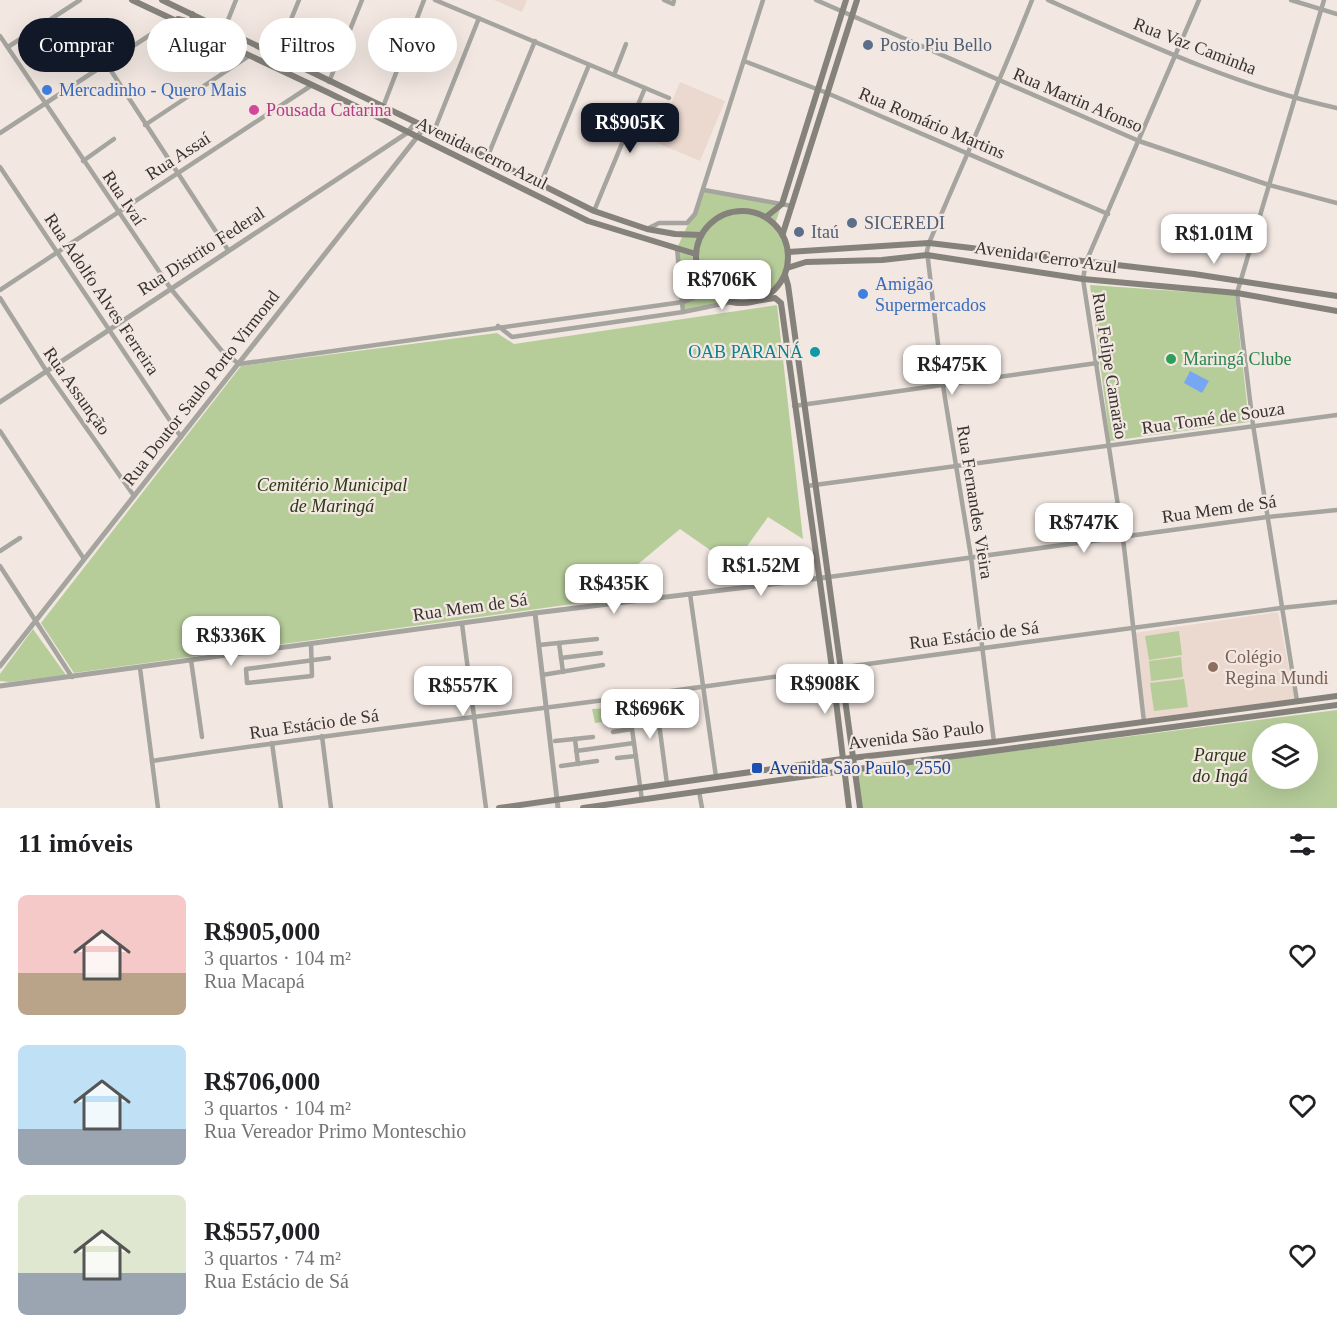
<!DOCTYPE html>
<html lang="pt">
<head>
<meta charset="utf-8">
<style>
  body { margin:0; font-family:"Times New Roman",serif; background:#f6f6f6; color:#202124; height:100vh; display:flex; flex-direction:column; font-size:22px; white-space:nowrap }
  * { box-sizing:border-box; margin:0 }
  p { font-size:20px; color:#757577 }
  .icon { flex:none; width:33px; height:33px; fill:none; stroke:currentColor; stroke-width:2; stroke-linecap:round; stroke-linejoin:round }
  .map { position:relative; height:808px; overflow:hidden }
  .sheet { display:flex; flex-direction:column; background:#fff; flex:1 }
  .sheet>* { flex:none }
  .guide { position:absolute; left:18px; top:18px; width:600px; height:54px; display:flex; gap:12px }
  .controls { position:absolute; left:1252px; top:723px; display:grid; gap:12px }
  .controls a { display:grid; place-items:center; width:66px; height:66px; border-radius:50%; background:#fff; box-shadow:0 6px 24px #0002; font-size:30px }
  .price { position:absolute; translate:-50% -51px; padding:0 14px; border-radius:12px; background:#fff; color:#222; font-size:20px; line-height:39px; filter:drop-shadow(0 2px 3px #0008) }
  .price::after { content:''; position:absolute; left:50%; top:36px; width:18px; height:14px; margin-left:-9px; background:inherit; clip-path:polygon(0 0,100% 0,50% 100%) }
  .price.on { background:#111827; color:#fff }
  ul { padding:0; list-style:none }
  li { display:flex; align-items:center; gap:18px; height:150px; padding:0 18px }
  li span { display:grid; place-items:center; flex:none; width:168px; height:120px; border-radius:9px; color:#555 }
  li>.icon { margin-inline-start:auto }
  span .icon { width:72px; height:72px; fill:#fffc; stroke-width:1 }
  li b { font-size:26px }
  h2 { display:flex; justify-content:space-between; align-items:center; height:72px; padding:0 18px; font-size:26px }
  .tag { padding:0 21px; border-radius:27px; background:#fff; box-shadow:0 6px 24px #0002; font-size:21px; line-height:54px }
  .tag.on { background:#111827; color:#fff }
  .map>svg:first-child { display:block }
</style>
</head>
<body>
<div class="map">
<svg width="1337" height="808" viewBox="0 0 1337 808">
  <rect width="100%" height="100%" fill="#f2e7e1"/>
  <!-- built -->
  <g fill="#ebd9cf">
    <polygon points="494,0 527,0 522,12"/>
    <polygon points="680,82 725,101 700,161 655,142"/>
    <polygon points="1278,612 1295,700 1145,722 1134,633"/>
  </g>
  <!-- green -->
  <g fill="#b6cd9a" fill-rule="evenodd">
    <path d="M704,190L782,204L775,224C796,251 792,288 757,301C747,304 738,301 729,303C713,305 698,309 683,312L677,248Z"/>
    <polygon points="1090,285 1235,295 1249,422 1110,441"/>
    <polygon points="777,305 803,539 768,517 733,566 680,529 594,601 74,673 41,623 241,366 497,333 514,344"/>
    <polygon points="33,629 66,675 9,682 0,681 0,674"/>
    <polygon points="1179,631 1182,655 1149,660 1145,636"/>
    <polygon points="1181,657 1183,677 1151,681 1149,661"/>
    <polygon points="1184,679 1188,707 1154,711 1150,683"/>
    <polygon points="610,708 610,721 595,723 592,709"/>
    <path d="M1337,710V808H862L857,771ZM1263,734H1308V778H1263Z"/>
  </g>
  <!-- water -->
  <polygon fill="#77a6f2" points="1190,371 1209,381 1202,393 1184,383"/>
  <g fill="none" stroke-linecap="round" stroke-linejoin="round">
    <!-- minor -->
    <g stroke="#a5a49f" stroke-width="4.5">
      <polyline points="435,0 669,98"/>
      <polyline points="664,0 673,4 674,0"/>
      <polyline points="816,0 1139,141 1269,185 1337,203"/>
      <path d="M1048,0C1140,41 1238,87 1337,108"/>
      <polyline points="1291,0 1337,14"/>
      <polyline points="224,30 236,0"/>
      <path d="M0,36L171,289L222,351L239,364L683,302C698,297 698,297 703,282"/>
      <polyline points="8,47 80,0"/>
      <polyline points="276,56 299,0"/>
      <polyline points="744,61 827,93 1108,214"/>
      <polyline points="106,63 228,250"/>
      <polyline points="614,75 626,44"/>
      <polyline points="329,82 362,0"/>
      <polyline points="383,107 424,0"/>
      <polyline points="145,125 249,56"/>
      <polyline points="434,131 479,18"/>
      <polyline points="0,133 173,20"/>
      <polyline points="487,158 535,41"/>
      <polyline points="83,161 114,139"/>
      <polyline points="0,167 181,437"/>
      <polyline points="540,185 589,65"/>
      <polyline points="704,190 792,206"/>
      <polyline points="594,211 645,88"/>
      <polyline points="647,229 659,223 687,223 695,214 763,0"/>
      <polyline points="677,248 683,312"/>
      <polyline points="0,290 312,85"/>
      <polyline points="0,298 47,372 134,496"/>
      <polyline points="498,326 512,337 683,312 732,302"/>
      <polyline points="794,406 1097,363"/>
      <polyline points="0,431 84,559"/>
      <polyline points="807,486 1337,415"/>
      <polyline points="0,551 20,538"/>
      <polyline points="0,566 72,677"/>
      <polyline points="829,577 1267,517 1337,510"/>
      <polyline points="690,594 716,777"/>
      <polyline points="462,624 486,808"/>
      <polyline points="559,643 563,672"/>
      <polyline points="311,644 312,676 247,683 246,669 329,658"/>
      <polyline points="539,645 597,639"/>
      <polyline points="561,658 601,653"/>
      <polyline points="191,660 202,737"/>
      <polyline points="140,668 158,808"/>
      <polyline points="542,675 603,665"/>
      <polyline points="655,693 667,784"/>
      <polyline points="1297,701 1253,425 1237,293 1324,0"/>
      <polyline points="1144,722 1123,538 1083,279 1086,262 1199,0"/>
      <polyline points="613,732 632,729 642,800"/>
      <polyline points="322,736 331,808"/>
      <polyline points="575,739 578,764"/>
      <polyline points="555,741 593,737"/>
      <path d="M994,742L971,557L943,386L927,251L929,243C963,162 1000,82 1032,0"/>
      <polyline points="272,743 281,808"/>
      <polyline points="576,751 634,743"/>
      <polyline points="617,758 636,756"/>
      <path d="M152,761C346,731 542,710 736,682C918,656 1099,633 1281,608L1337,602"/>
      <polyline points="561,766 597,761"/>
      <polyline points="699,791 702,808"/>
    </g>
    <!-- tertiary -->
    <g stroke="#a5a49f" stroke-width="5">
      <polyline points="0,402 407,133 415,123"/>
      <polyline points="535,613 558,808"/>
      <polyline points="0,666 425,127"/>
      <polyline points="0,686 535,613 829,577"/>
    </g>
    <!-- secondary -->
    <g stroke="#85827b" stroke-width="6">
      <polyline points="132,0 327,92 588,221 696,254"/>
      <polyline points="162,0 434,131 594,211 647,229 675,234 701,235"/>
      <polyline points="178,19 190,22 193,18 192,14"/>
      <circle cx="742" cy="257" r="46"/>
      <polyline points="766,217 782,204 846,0"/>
      <polyline points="783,233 857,0"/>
      <polyline points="788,252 929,243 1194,274 1337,296"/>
      <polyline points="787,268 806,262 882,260 927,255 1083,279 1237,293 1337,311"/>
      <polyline points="785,275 788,285 860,808"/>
      <polyline points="755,301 775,298 781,303 832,668 849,808"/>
      <polyline points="499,808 842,759 994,742 1337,696"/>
      <polyline points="583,808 843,771 1337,705"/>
    </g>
  </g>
  <!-- markers -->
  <g fill="#5c6f8a" stroke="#f2e7e1" stroke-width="2">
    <circle cx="868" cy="45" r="6"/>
    <circle cx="852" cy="223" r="6"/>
    <circle cx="799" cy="232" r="6"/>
  </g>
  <g fill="#3f7fe0" stroke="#f2e7e1" stroke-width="2">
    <circle cx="47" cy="90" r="6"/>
    <circle cx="863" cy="294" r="6"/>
  </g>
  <circle fill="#d1479c" stroke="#f2e7e1" stroke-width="2" cx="254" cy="110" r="6"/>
  <circle fill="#0f9aa8" stroke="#f2e7e1" stroke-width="2" cx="815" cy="352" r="6"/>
  <circle fill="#2e9e5b" stroke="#f2e7e1" stroke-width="2" cx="1171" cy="359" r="6"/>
  <circle fill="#8d6e63" stroke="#f2e7e1" stroke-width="2" cx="1213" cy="667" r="6"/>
  <rect fill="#1a4fb4" stroke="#f2e7e1" stroke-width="2" x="751" y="762" width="12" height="12" rx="3"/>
  <g text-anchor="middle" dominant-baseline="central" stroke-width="4.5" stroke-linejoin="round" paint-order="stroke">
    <!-- service labels -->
    <g font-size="18" fill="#4e5e75" stroke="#f2e7e1" text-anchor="start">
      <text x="880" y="45">Posto Piu Bello</text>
      <text x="864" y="223">SICEREDI</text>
      <text x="811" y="232">Itaú</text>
    </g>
    <!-- street labels -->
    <g font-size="18" fill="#383331" stroke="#f2e7e1">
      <text transform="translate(1195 46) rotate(21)">Rua Vaz Caminha</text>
      <text transform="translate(1078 100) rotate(23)">Rua Martin Afonso</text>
      <text transform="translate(932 123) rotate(23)">Rua Romário Martins</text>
      <text transform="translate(482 153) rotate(26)">Avenida Cerro Azul</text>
      <text transform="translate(178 156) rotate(-33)">Rua Assaí</text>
      <text transform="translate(124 198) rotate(56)">Rua Ivaí</text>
      <text transform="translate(201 251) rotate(-33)">Rua Distrito Federal</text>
      <text transform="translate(1046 257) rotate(8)">Avenida Cerro Azul</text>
      <text transform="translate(102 294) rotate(56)">Rua Adolfo Alves Ferreira</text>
      <text transform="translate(1110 366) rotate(81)">Rua Felipe Camarão</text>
      <text transform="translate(201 388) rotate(-52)">Rua Doutor Saulo Porto Virmond</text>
      <text transform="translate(77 391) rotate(55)">Rua Assunção</text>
      <text transform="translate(1213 418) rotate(-8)">Rua Tomé de Souza</text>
      <text transform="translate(975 502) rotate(81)">Rua Fernandes Vieira</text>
      <text transform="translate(1219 509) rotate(-8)">Rua Mem de Sá</text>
      <text transform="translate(470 607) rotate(-8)">Rua Mem de Sá</text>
      <text transform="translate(974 635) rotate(-7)">Rua Estácio de Sá</text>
      <text transform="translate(314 724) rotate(-8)">Rua Estácio de Sá</text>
      <text transform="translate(916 735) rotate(-7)">Avenida São Paulo</text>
    </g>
    <!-- shop labels -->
    <g font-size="18" fill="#366cbe" stroke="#f2e7e1" text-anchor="start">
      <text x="59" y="90">Mercadinho - Quero Mais</text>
      <text x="875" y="284">Amigão<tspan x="875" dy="21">Supermercados</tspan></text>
    </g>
    <!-- hotel labels -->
    <g font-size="18" fill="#b23c85" stroke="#f2e7e1" text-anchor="start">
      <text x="266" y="110">Pousada Catarina</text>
    </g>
    <!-- culture labels -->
    <g font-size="18" fill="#0d838f" stroke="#f2e7e1" text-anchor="end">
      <text x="803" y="352">OAB PARANÁ</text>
    </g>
    <!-- leisure labels -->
    <g font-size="18" fill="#27864d" stroke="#f2e7e1" text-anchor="start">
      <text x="1183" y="359">Maringá Clube</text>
    </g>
    <!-- park labels -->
    <g font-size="18" font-style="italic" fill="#2b3915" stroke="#f2e7e1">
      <text x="332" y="485">Cemitério Municipal<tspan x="332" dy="21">de Maringá</tspan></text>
      <text x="1220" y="755">Parque<tspan x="1220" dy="21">do Ingá</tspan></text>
    </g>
    <!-- education labels -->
    <g font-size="18" fill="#785e54" stroke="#f2e7e1" text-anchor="start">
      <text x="1225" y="657">Colégio<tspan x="1225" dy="21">Regina Mundi</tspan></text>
    </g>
    <!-- transit labels -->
    <g font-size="18" fill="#164399" stroke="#f2e7e1" text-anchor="start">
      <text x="769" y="768">Avenida São Paulo, 2550</text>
    </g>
  </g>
</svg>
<div class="controls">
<a><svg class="icon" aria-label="layers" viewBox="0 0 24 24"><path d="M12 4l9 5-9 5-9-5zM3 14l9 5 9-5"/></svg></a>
</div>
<b class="price on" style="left:630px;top:154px">R$905K</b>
<b class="price" style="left:1214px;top:265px">R$1.01M</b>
<b class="price" style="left:722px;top:311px">R$706K</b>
<b class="price" style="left:952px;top:396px">R$475K</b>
<b class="price" style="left:1084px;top:554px">R$747K</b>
<b class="price" style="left:761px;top:597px">R$1.52M</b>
<b class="price" style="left:614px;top:615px">R$435K</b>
<b class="price" style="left:231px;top:667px">R$336K</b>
<b class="price" style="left:825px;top:715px">R$908K</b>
<b class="price" style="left:463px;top:717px">R$557K</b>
<b class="price" style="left:650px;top:740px">R$696K</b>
<div class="guide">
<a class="tag on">Comprar</a>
<a class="tag">Alugar</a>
<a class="tag">Filtros</a>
<a class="tag">Novo</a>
</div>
</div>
<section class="sheet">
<h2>11 imóveis<svg class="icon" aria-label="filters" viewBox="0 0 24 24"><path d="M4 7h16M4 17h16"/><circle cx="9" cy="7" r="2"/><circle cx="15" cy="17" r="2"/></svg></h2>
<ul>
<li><span style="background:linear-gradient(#f6c9c9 65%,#b9a48a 0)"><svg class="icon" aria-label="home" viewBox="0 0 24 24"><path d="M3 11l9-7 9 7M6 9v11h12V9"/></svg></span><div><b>R$905,000</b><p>3 quartos · 104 m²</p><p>Rua Macapá</p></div><svg class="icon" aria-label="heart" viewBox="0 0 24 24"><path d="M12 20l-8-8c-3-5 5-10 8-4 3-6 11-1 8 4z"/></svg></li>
<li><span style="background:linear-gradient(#bfe0f5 70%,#9aa5b1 0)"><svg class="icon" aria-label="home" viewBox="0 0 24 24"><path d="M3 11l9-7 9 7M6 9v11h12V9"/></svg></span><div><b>R$706,000</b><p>3 quartos · 104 m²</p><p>Rua Vereador Primo Monteschio</p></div><svg class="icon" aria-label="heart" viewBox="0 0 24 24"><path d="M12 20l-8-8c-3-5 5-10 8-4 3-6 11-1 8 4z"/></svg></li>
<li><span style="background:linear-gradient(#dfe7d0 65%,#9aa5b1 0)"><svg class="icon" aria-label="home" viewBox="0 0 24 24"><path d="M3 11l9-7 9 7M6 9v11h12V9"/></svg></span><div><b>R$557,000</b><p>3 quartos · 74 m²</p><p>Rua Estácio de Sá</p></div><svg class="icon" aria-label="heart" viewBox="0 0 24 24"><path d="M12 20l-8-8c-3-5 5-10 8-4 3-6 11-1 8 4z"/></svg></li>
</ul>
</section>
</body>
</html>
